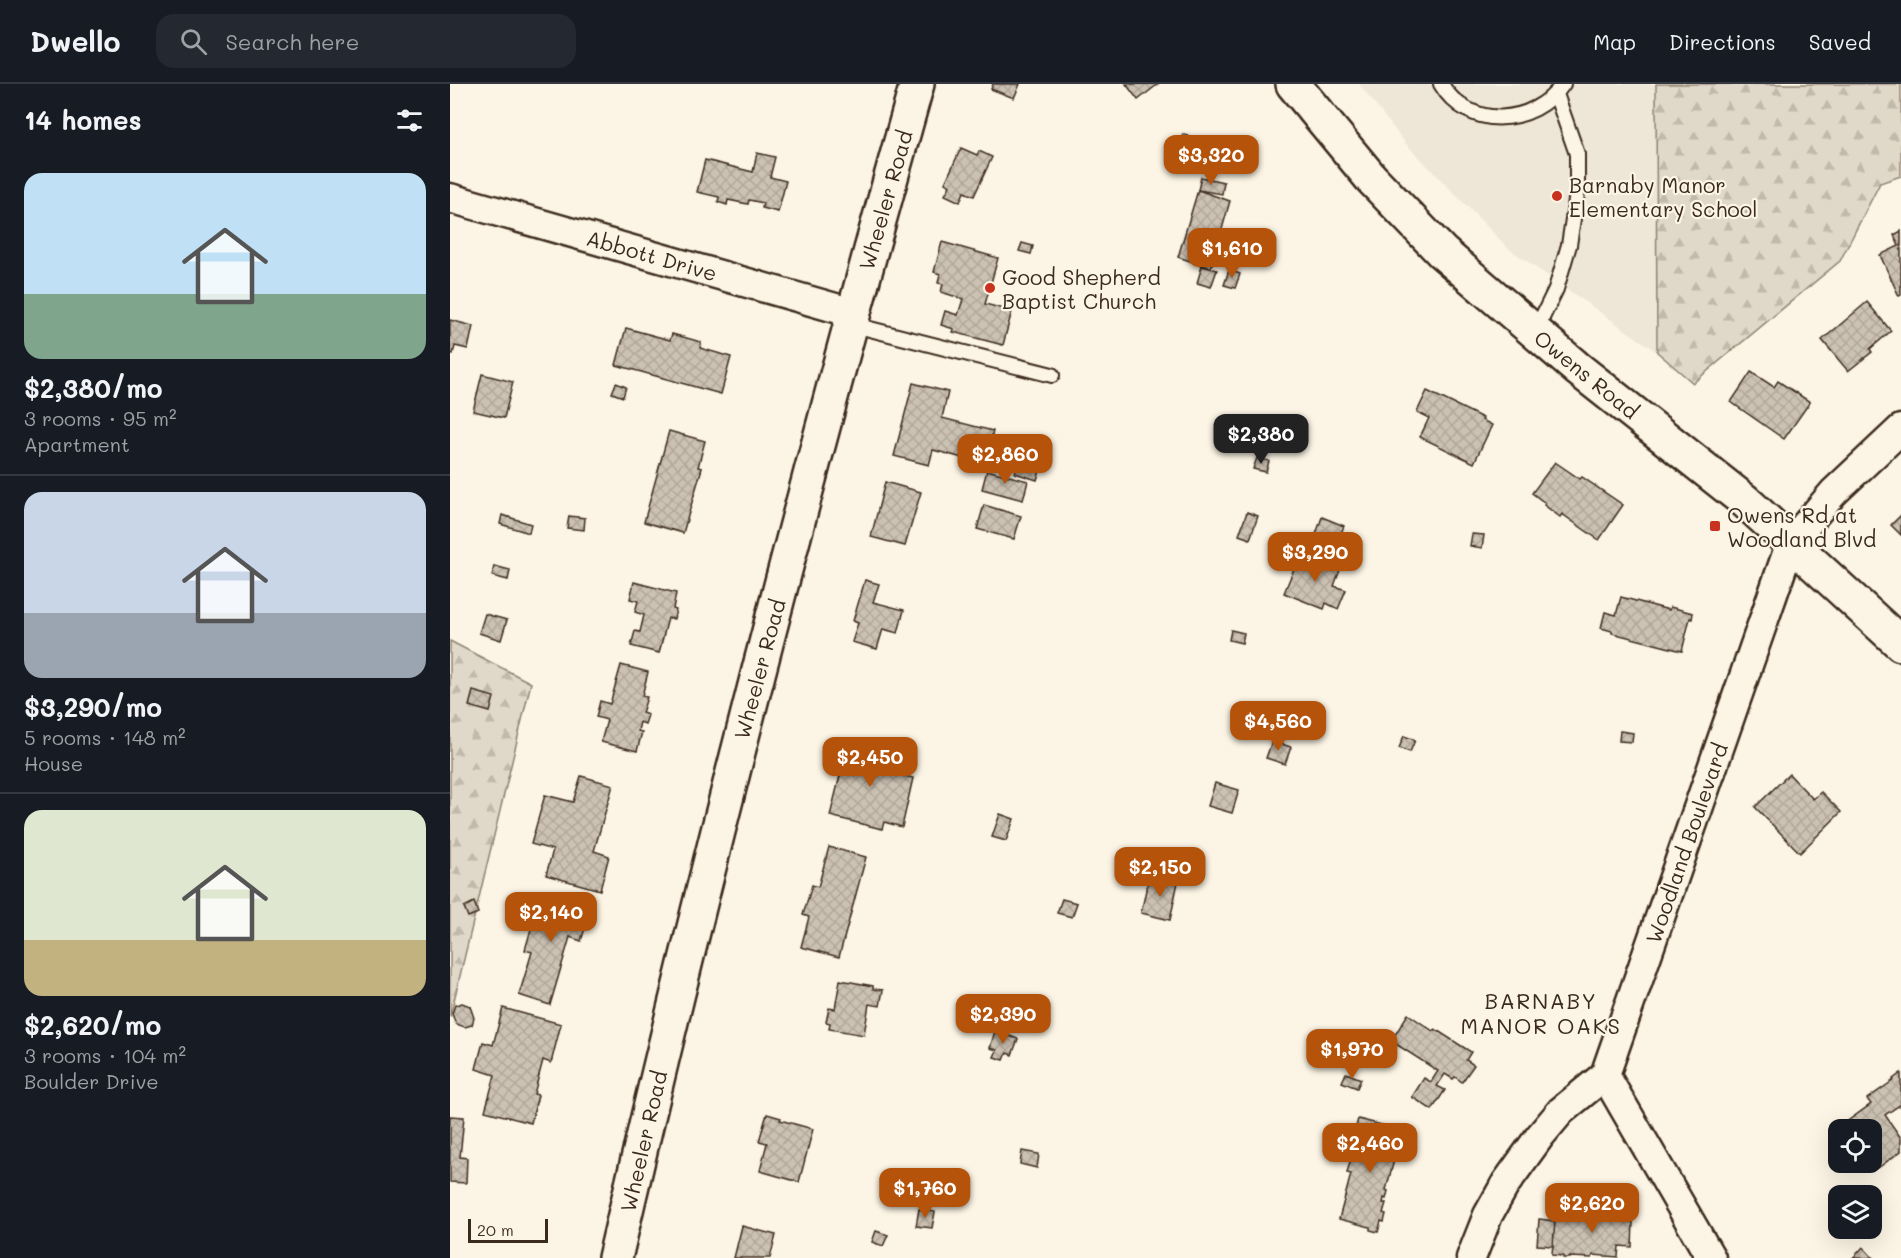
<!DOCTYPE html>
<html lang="en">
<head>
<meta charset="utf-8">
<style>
  body { margin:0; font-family:Mali,sans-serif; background:#242831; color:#f1f3f6; height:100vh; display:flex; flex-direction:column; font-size:22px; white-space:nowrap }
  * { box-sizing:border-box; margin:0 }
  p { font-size:20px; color:#9ea1a6 }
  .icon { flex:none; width:33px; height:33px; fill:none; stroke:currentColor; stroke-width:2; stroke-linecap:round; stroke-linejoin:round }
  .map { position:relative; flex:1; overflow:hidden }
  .sheet { display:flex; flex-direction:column; background:#171b24; width:450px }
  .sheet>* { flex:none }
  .controls { position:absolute; left:1378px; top:1035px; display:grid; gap:12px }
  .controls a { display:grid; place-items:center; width:54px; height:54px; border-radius:12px; background:#171b24; box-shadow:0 6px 24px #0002; font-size:30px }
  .scale { position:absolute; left:18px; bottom:15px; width:80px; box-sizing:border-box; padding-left:6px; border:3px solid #3b2a1e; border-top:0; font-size:16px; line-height:21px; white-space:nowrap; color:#3b2a1e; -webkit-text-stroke:4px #fcf5e5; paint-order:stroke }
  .price { position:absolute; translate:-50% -51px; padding:0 14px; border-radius:12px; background:#b45309; color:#fff; font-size:20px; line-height:39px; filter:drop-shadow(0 2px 3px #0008) }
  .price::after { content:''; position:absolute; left:50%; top:36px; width:18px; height:14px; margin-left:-9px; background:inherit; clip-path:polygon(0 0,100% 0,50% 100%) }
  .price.active { background:#222; color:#fff }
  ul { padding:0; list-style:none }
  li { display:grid; align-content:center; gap:12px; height:318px; padding:0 24px }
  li+li { border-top:2px solid #363941 }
  li span { display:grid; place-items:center; height:186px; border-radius:18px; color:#555 }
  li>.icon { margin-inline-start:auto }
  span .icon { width:108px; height:108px; fill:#fffc; stroke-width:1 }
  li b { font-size:26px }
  h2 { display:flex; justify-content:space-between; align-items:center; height:72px; padding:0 24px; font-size:26px }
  header { display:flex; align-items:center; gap:36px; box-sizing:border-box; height:84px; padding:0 30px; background:#171b24; border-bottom:2px solid #363941 }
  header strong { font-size:28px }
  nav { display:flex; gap:33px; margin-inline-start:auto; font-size:21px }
  .search { width:420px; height:54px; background:#242831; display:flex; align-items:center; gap:15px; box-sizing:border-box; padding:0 21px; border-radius:18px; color:#9ea1a6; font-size:22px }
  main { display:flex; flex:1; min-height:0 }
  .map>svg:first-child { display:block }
</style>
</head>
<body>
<header>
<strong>Dwello</strong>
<div class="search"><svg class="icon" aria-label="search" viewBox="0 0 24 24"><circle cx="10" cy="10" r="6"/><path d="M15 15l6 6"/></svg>Search here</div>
<nav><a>Map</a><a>Directions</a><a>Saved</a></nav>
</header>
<main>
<section class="sheet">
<h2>14 homes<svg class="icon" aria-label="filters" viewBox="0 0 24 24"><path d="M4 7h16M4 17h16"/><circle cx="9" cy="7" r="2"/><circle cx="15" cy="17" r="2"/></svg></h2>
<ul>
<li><span style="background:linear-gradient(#bfe0f5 65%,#7fa58c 0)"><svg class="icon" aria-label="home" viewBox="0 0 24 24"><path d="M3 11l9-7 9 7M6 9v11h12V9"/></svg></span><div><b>$2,380/mo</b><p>3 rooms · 95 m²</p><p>Apartment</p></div></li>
<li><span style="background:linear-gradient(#c9d6e8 65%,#9aa5b1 0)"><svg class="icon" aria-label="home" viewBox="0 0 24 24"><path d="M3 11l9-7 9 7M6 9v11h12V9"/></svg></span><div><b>$3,290/mo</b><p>5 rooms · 148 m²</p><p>House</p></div></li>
<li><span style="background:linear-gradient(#dfe7d0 70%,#c2b280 0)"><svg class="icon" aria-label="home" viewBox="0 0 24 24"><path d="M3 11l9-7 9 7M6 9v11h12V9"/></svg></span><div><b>$2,620/mo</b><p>3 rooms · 104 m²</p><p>Boulder Drive</p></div></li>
</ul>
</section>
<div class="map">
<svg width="1451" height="1174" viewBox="0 0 1451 1174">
  <defs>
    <pattern id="forest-firs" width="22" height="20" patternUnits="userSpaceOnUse" patternTransform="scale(1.5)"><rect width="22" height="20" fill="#e0d8c8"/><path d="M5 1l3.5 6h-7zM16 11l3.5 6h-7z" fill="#c1baab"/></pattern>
    <pattern id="building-cross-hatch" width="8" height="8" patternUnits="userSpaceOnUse" patternTransform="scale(1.5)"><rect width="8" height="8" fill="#ccc2b3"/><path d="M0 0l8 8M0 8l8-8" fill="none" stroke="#b0a79a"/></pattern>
  </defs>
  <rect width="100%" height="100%" fill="#fcf5e5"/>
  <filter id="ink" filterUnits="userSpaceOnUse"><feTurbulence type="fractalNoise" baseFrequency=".0167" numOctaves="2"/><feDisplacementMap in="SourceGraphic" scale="12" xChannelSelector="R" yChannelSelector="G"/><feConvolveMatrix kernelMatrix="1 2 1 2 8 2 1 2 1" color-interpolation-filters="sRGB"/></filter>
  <g filter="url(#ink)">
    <!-- built -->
    <polygon fill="#eee6d6" points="909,0 1206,0 1207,268 1058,164 956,60"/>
    <!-- forest -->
    <g fill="url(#forest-firs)" stroke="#8e8173" stroke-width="1.5">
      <polygon points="1206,0 1451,0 1451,92 1430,99 1390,177 1243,299 1207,268"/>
      <polygon points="0,557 81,599 0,933"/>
    </g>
    <!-- building -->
    <g fill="url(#building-cross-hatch)" stroke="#3b2a1e" stroke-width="1.5">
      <polygon points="543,0 570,0 564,14 541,5"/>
      <polygon points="676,0 708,0 688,16"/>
      <polygon points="733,50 742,54 738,67 728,63"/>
      <polygon points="511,64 527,71 529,67 542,73 524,112 514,108 510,118 495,111 500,102 495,99"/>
      <polygon points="307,69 325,73 320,93 336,97 328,128 312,124 313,119 299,116 298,120 278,116 277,121 268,118 269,113 247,108 255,76 303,88"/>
      <polygon points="751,93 774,98 772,110 748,106"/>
      <polygon points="748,106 780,117 761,184 728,173"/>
      <polygon points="1451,147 1451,211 1449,212 1430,171 1449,162 1444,151"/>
      <polygon points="492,158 548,174 535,220 562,227 553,261 503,248 504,245 491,241 495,227 508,231 513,215 491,208 493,200 488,199 490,190 484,188"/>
      <polygon points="572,159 583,162 581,170 569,167"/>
      <polygon points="752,182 767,186 761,203 747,199"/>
      <polygon points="779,186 790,190 785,204 774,201"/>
      <polygon points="1417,218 1441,247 1420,265 1422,268 1398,287 1372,256"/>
      <polygon points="0,236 23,242 18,265 5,262 3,270 0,269"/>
      <polygon points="176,244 220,256 222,250 251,258 250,264 281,273 271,310 166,281"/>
      <polygon points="1301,288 1324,303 1328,297 1360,318 1334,355 1281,318"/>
      <polygon points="32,290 63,298 54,334 23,327"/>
      <polygon points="166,299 176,303 173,313 162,309"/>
      <polygon points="463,299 498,308 492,334 543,347 535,380 483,366 479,381 444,372"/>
      <polygon points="977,307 1033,334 1032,336 1042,341 1024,379 970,353 979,334 967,328"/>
      <polygon points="219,347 255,357 248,383 252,384 233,449 194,438"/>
      <polygon points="807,374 819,377 816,388 803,385"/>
      <polygon points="569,375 592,381 587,396 565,389"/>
      <polygon points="1105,378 1130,395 1132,393 1173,421 1149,456 1112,430 1110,433 1094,421 1095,419 1082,409"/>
      <polygon points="537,386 578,397 573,416 532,405"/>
      <polygon points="435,398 471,408 455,462 421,453"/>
      <polygon points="534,421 571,432 564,455 527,445"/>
      <polygon points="797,428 808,432 800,455 789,451"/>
      <polygon points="52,431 81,440 79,449 50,440"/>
      <polygon points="1451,431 1451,451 1441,441"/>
      <polygon points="119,432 135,434 134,446 117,444"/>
      <polygon points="872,433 894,442 885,464 864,456"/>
      <polygon points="1022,450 1034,451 1032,464 1020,462"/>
      <polygon points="850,470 890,486 884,502 896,506 888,525 876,519 874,525 834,509"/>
      <polygon points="44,482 60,486 58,496 42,492"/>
      <polygon points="415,496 429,500 423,518 454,526 448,549 433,545 427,565 402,558 408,539 403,537"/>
      <polygon points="184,498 226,509 223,525 226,526 224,535 218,534 209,569 181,562 185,547 190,548 194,531 185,528 188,517 180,515"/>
      <polygon points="1171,513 1219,526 1220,523 1243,529 1242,535 1240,534 1232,567 1162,549 1162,547 1151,544 1155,528 1166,531"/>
      <polygon points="35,530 57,536 51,556 29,549"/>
      <polygon points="781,546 794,549 792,559 779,556"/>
      <polygon points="171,581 198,588 192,612 197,613 192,629 198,631 195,640 190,638 188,647 192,648 187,667 151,658 157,636 146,633 150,617 160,620"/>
      <polygon points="23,607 44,613 40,628 19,622"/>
      <polygon points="1170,647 1183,649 1182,658 1169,657"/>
      <polygon points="954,652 965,656 960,668 949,664"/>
      <polygon points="399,655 441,666 436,687 463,694 452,743 434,738 432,745 380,732"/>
      <polygon points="822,657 841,663 835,680 816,674"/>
      <polygon points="1339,690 1363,715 1371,708 1391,728 1350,769 1305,723"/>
      <polygon points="131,692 163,701 144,767 159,772 150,806 96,791 103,766 81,760 95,711 123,718"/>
      <polygon points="765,699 789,706 782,729 758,722"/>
      <polygon points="550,730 564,735 556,757 542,753"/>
      <polygon points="379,763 416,773 389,873 351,863 359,833 353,831 362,801 368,803"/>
      <polygon points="699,792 728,798 720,836 691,829"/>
      <polygon points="92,807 142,822 131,857 120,853 100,921 69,911 82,868 75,866"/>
      <polygon points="612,815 627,819 622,833 607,829"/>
      <polygon points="24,818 28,829 18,833 14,823"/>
      <polygon points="390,896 423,902 423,905 433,906 430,922 419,920 414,951 379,945 380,939 376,938 379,924 385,925"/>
      <polygon points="12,919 20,922 24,934 22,941 15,943 6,940 2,930 5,921"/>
      <polygon points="53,924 111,940 101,979 93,976 84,1010 88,1011 81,1039 35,1027 45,991 26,985 33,958 43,961"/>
      <polygon points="958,930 983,947 985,945 1021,968 1016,976 1024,981 1012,998 1005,993 1003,995 995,990 987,1002 995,1006 982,1026 962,1013 974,994 981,998 988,987 941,957"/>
      <polygon points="545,947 568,955 562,971 557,969 554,976 544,973 547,966 540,964"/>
      <polygon points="896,989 911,995 907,1004 892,998"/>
      <polygon points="1451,989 1451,1020 1435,1031 1451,1054 1451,1067 1428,1084 1422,1076 1422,1046 1399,1046 1395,1039 1421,1020 1417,1015 1444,996 1443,995"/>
      <polygon points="317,1030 331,1034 330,1036 363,1045 349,1098 310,1087 317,1059 309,1057"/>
      <polygon points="0,1032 14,1033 10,1073 17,1074 16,1099 0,1098"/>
      <polygon points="908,1035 952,1046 936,1106 938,1107 936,1115 934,1114 933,1119 936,1119 933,1129 936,1130 934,1138 931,1137 928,1148 920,1146 920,1143 889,1135 901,1090 897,1089 901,1074 898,1073"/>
      <polygon points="572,1067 589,1070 587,1084 570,1080"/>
      <polygon points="1143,1122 1167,1123 1166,1131 1169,1131 1169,1137 1183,1138 1182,1163 1169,1162 1168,1173 1143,1171 1142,1174 1120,1173 1120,1174 1113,1174 1113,1172 1102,1171 1105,1131 1140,1133 1140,1130 1142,1131"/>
      <polygon points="469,1125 485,1128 482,1144 466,1142"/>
      <polygon points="1089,1135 1105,1137 1103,1162 1087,1161"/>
      <polygon points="292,1142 326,1151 320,1174 284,1174"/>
      <polygon points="426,1147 438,1151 433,1162 422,1158"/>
      <polygon points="1413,1163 1423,1174 1403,1174"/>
    </g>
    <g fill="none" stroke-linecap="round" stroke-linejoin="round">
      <defs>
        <g id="service">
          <path d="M991,0C1018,47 1084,42 1113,0"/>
          <polyline points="400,240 602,291"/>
          <polyline points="1085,248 1106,205 1119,161 1127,109 1127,70 1106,10"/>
        </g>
        <g id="minor">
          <polyline points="0,114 403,229"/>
          <polyline points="1155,991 1261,1174"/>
          <polyline points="1021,1174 1038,1131 1056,1099 1090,1052 1111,1027 1155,991 1341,458 1384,408 1451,345"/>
        </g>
        <polyline id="tertiary" points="843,0 921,94 992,168 1128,285 1295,417 1451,560"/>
        <path id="secondary" d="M165,1174C256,780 358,389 467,0"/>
      </defs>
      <!-- service casing -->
      <use href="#service" stroke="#3b2a1e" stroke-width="18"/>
      <!-- minor casing -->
      <use href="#minor" stroke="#3b2a1e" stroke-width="33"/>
      <!-- tertiary casing -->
      <use href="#tertiary" stroke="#3b2a1e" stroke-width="38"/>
      <!-- secondary casing -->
      <use href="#secondary" stroke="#3b2a1e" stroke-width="38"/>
      <!-- service -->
      <use href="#service" stroke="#fcf5e5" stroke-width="14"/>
      <!-- minor -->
      <use href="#minor" stroke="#fcf5e5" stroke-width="28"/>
      <!-- tertiary -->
      <use href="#tertiary" stroke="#fcf5e5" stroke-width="33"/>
      <!-- secondary -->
      <use href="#secondary" stroke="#fcf5e5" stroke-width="33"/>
    </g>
  </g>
  <!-- markers -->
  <g fill="#c8321e" stroke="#fcf5e5" stroke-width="2">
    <circle cx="1107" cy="112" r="6"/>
    <circle cx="540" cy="204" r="6"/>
    <rect x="1259" y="436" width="12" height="12" rx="3"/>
  </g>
  <g text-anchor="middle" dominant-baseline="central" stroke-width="4.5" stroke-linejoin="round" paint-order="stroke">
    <!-- poi labels -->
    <g font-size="21" fill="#3b2a1e" stroke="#fcf5e5" text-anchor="start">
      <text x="1119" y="100">Barnaby Manor<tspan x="1119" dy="24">Elementary School</tspan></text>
      <text x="552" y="192">Good Shepherd<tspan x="552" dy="24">Baptist Church</tspan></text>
      <text x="1277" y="430">Owens Rd at<tspan x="1277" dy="24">Woodland Blvd</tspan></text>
    </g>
    <!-- street labels -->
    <g font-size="21" fill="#3b2a1e" stroke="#fcf5e5">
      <text transform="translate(435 116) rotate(-74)">Wheeler Road</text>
      <text transform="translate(202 171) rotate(16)">Abbott Drive</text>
      <text transform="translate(1137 290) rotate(39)">Owens Road</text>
      <text transform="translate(309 585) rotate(-75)">Wheeler Road</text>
      <text transform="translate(1236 759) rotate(-71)">Woodland Boulevard</text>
      <text transform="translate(193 1057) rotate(-77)">Wheeler Road</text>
    </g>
    <!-- neighbourhood labels -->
    <g font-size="22" letter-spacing="1.5" fill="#3b2a1e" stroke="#fcf5e5">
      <text x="1091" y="916">BARNABY<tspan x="1091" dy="25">MANOR OAKS</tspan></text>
    </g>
  </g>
</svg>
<div class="controls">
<a><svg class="icon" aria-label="locate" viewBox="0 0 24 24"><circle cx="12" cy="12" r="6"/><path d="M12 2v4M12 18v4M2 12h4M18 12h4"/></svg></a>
<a><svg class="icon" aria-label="layers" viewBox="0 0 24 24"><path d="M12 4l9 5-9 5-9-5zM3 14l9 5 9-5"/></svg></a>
</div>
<div class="scale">20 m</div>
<b class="price" style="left:761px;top:102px">$3,320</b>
<b class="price" style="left:782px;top:195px">$1,610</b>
<b class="price active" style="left:811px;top:381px">$2,380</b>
<b class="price" style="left:555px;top:401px">$2,860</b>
<b class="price" style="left:865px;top:499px">$3,290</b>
<b class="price" style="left:828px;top:668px">$4,560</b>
<b class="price" style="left:420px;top:704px">$2,450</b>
<b class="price" style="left:710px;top:814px">$2,150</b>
<b class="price" style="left:101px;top:859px">$2,140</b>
<b class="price" style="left:553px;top:961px">$2,390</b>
<b class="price" style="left:902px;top:996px">$1,970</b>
<b class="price" style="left:920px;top:1090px">$2,460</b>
<b class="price" style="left:475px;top:1135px">$1,760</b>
<b class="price" style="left:1142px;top:1150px">$2,620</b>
</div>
</main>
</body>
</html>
